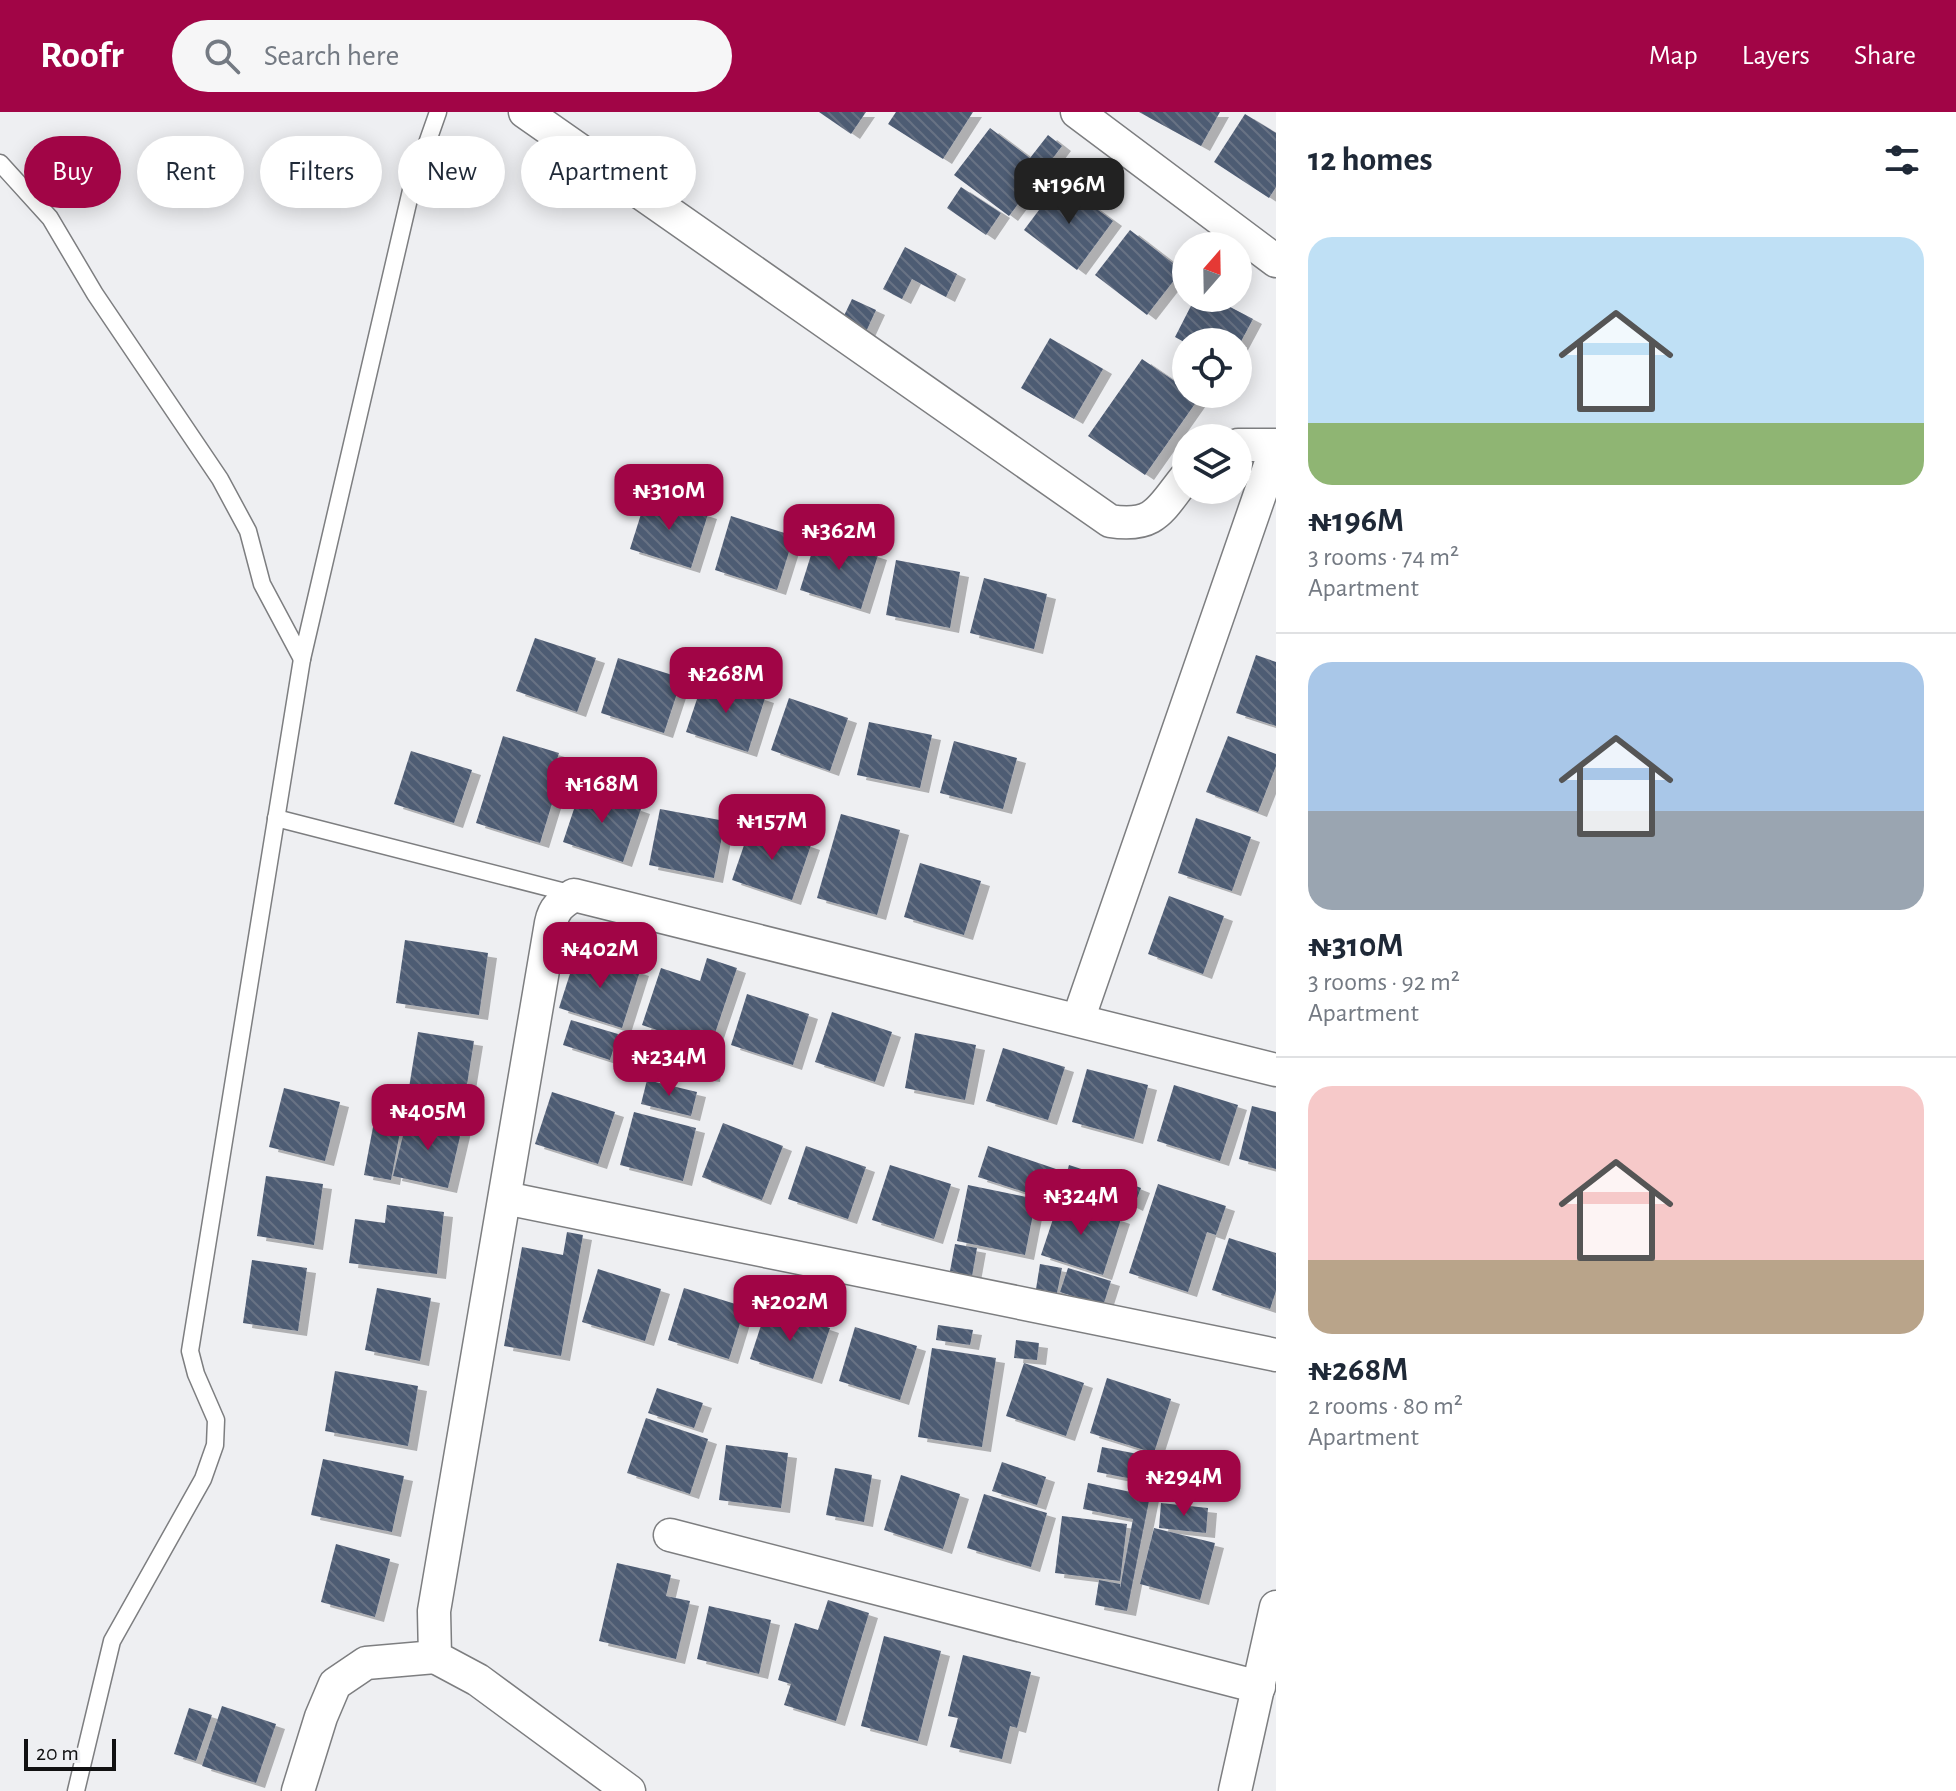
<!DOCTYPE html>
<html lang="en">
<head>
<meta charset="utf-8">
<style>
  body { margin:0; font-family:"Alegreya Sans",sans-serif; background:#f6f6f7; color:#1f2937; height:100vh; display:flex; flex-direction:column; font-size:30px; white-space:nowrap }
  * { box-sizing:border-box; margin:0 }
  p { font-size:26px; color:#747a83 }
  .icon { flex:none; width:44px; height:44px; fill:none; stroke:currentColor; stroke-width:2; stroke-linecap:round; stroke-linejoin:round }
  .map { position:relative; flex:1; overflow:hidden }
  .side { display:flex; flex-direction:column; background:#fff; width:680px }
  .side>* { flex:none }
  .top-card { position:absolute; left:24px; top:24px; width:760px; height:72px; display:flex; gap:16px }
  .needle { width:52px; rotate:20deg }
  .controls { position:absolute; left:1172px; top:120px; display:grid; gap:16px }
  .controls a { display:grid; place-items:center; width:80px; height:80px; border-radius:50%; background:#fff; box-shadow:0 4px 20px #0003; font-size:40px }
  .scale { position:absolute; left:24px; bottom:20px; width:92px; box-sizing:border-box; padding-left:8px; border:4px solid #111112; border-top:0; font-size:22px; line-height:28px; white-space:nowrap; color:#111112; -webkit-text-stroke:6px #eeeff2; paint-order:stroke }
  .price { position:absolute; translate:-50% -68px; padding:0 18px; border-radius:16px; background:#a10546; color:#fff; font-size:26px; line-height:52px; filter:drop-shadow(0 2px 4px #0008) }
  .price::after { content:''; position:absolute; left:50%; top:48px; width:24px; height:18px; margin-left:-12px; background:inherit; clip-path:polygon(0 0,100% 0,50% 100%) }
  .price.on { background:#222; color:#fff }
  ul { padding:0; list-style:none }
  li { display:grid; align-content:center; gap:16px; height:424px; padding:0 32px }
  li+li { border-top:2px solid #e0e1e3 }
  li span { display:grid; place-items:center; height:248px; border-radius:24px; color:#555 }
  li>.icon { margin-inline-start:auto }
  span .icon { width:144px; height:144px; fill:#fffc; stroke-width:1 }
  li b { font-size:34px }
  h2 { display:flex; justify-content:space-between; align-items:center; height:96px; padding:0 32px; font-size:34px }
  .tag { padding:0 28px; border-radius:36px; background:#fff; box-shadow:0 4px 20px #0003; font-size:28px; line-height:72px }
  .tag.on { background:#a10546; color:#fff }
  header { display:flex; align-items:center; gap:48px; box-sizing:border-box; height:112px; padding:0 40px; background:#a10546; color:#fff }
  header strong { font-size:38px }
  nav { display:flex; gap:44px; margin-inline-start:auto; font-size:28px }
  .search { width:560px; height:72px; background:#f6f6f7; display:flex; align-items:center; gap:20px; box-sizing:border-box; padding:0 28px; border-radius:44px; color:#747a83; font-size:30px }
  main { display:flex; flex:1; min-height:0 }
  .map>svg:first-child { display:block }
</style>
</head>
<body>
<header>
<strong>Roofr</strong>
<div class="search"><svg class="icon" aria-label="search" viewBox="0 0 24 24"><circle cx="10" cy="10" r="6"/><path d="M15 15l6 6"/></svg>Search here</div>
<nav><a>Map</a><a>Layers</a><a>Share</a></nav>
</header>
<main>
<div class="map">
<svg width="1276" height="1679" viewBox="0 0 1276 1679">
  <defs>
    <pattern id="building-back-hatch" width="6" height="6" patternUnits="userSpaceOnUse" patternTransform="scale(2)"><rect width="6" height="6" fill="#4e5b73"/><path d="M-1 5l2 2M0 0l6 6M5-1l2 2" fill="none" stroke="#687284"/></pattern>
    <filter id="shadow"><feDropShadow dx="9" dy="5" stdDeviation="0" flood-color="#0004"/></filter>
  </defs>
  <rect width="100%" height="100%" fill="#eeeff2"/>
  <!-- building -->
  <g fill="url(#building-back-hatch)" filter="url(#shadow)">
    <polygon points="819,0 866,0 851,22"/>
    <polygon points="896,0 973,0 943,47 888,12"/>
    <polygon points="1139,0 1220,0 1201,34"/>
    <polygon points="1245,2 1276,21 1276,75 1269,86 1214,50"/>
    <polygon points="990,16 1030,46 1048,23 1062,34 1009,104 954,63"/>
    <polygon points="1060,70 1113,109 1077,158 1024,118"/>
    <polygon points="961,75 1001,101 986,123 947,96"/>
    <polygon points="1130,118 1182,158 1147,203 1095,163"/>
    <polygon points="905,135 957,162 946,185 912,167 902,187 883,177"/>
    <polygon points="1195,186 1213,186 1253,207 1238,235 1238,230 1184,230 1175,225"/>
    <polygon points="852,187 876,198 864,224 840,212"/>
    <polygon points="1050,226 1103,257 1074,307 1021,276"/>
    <polygon points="1142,247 1186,277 1186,282 1192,282 1199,286 1145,363 1088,324"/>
    <polygon points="647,383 708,402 691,456 630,437"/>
    <polygon points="731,404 794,424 777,478 715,458"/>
    <polygon points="817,424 878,443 861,497 800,478"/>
    <polygon points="896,448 960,460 950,516 886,503"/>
    <polygon points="984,466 1047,482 1034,537 970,521"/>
    <polygon points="535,526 596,546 577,600 516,579"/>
    <polygon points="1256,543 1276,550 1276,614 1236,601"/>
    <polygon points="618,546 682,566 664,621 601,601"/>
    <polygon points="704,566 765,586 748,640 686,620"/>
    <polygon points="789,586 848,606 830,659 771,638"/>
    <polygon points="869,610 932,623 920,676 857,663"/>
    <polygon points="503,624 559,641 550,670 558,672 540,731 476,711"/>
    <polygon points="1228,624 1276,642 1276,654 1258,700 1206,680"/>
    <polygon points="954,629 1017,646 1003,697 940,681"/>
    <polygon points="411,639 472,658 454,711 394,692"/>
    <polygon points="581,676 641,697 623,750 563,730"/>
    <polygon points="660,697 725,709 714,766 649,753"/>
    <polygon points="841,702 900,718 877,803 817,786"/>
    <polygon points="1196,706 1251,725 1232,779 1178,761"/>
    <polygon points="751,713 811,733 792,788 732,768"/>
    <polygon points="920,751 981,769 964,823 904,805"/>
    <polygon points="1169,784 1224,804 1203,862 1148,842"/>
    <polygon points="405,828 488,841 479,903 396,891"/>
    <polygon points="577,840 640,859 622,916 559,896"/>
    <polygon points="707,846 737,856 710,936 642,913 661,856 700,869"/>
    <polygon points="747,882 809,902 793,953 731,933"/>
    <polygon points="832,900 892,920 875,970 815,950"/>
    <polygon points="571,908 618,922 610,948 563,933"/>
    <polygon points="418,920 474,929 464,991 408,982"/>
    <polygon points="915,921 976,933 965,988 905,976"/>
    <polygon points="652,930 714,938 711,965 649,957"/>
    <polygon points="1003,936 1065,955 1048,1008 986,989"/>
    <polygon points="1087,957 1148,973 1134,1027 1072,1010"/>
    <polygon points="647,968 697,980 691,1004 641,992"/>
    <polygon points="1174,973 1238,993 1220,1049 1157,1029"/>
    <polygon points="284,976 340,990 325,1049 269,1035"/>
    <polygon points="552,980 615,1000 598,1052 535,1032"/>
    <polygon points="1252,994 1276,1000 1276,1057 1239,1047"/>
    <polygon points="634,1000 696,1016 683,1069 620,1053"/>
    <polygon points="408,1003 462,1016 448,1076 393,1064"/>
    <polygon points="723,1011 783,1034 762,1088 702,1065"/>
    <polygon points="373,1015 400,1020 391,1068 364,1063"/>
    <polygon points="806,1034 866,1055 848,1107 788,1087"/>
    <polygon points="988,1034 1056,1057 1046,1087 978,1065"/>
    <polygon points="890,1053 951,1072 934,1127 872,1108"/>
    <polygon points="1069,1053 1119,1069 1110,1098 1060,1083"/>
    <polygon points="266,1064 323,1072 314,1133 257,1124"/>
    <polygon points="1123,1069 1141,1076 1134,1094 1116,1085"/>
    <polygon points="1158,1072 1226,1094 1216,1123 1207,1120 1188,1180 1129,1161"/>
    <polygon points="968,1073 1036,1087 1025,1143 957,1129"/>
    <polygon points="1060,1086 1121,1107 1103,1163 1041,1143"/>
    <polygon points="387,1093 444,1100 437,1162 349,1151 355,1107 385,1111"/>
    <polygon points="567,1120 583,1123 561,1244 504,1234 522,1135 563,1143"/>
    <polygon points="1229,1126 1276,1141 1276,1179 1270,1197 1212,1178"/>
    <polygon points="955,1132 977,1136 972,1164 950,1159"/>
    <polygon points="252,1148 307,1156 298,1219 243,1211"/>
    <polygon points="1040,1152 1062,1156 1057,1181 1036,1177"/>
    <polygon points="1068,1156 1111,1169 1103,1194 1060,1180"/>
    <polygon points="598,1157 661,1177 645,1229 582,1210"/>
    <polygon points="377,1176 431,1186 420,1249 365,1238"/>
    <polygon points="684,1176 745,1195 729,1247 668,1228"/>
    <polygon points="767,1195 830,1216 813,1267 750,1247"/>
    <polygon points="938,1213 973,1218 970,1233 936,1228"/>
    <polygon points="855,1215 917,1234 900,1288 839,1269"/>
    <polygon points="1016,1228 1039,1231 1037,1248 1014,1246"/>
    <polygon points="932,1236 996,1246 982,1335 918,1325"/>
    <polygon points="1024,1251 1084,1271 1066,1324 1006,1304"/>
    <polygon points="335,1259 418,1274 408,1334 325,1319"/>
    <polygon points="1107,1266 1171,1287 1154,1341 1090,1321"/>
    <polygon points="657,1276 703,1291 694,1316 648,1301"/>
    <polygon points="646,1306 708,1327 690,1382 627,1361"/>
    <polygon points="726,1333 788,1341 781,1396 719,1388"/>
    <polygon points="1102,1335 1148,1344 1143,1369 1097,1360"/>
    <polygon points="323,1347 404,1364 392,1420 311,1403"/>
    <polygon points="1002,1350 1046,1365 1037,1393 992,1379"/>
    <polygon points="835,1356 872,1363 864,1410 826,1403"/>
    <polygon points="901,1363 960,1382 943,1437 884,1418"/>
    <polygon points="1088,1371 1150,1384 1127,1499 1095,1493 1099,1468 1120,1472 1120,1476 1133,1407 1083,1397"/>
    <polygon points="984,1382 1047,1401 1031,1455 967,1436"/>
    <polygon points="1161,1391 1208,1396 1206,1421 1159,1416"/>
    <polygon points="1062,1404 1127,1412 1120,1469 1055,1461"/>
    <polygon points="1154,1416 1215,1431 1200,1488 1140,1472"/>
    <polygon points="336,1432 390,1447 375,1505 321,1490"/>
    <polygon points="617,1451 671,1463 666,1484 690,1489 676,1547 599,1529"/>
    <polygon points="828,1488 869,1501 836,1609 784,1593 791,1572 778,1568 795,1511 818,1518"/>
    <polygon points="709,1494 771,1508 759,1562 697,1547"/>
    <polygon points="884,1524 941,1539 918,1629 861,1614"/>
    <polygon points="963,1543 1031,1560 1017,1616 1010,1614 1002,1647 950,1635 958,1606 948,1604"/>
    <polygon points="222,1594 276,1612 256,1671 202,1654"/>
    <polygon points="189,1596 212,1603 196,1649 174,1642"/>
  </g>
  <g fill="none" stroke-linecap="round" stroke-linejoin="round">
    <defs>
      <g id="lane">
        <polyline points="0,51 50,106 95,182 220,367 248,419 262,472 302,547"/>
        <polyline points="276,706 573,782"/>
        <polyline points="76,1679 112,1529 203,1367 215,1333 216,1308 196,1262 190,1239 302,547 412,74 438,0"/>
      </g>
      <g id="street">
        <path d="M525,0L1110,409C1156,416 1160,397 1186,365"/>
        <polyline points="1077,0 1276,149"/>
        <polyline points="1238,333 1276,333"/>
        <polyline points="1078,908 1276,336"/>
        <polyline points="505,1086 1276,1243"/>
        <polyline points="670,1423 1259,1575"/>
        <polyline points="298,1679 321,1605 335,1572 366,1551 435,1545"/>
        <path d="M629,1679L478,1568L435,1545L434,1499L551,811C554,796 561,791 574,783L1276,958"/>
        <polyline points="1235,1679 1276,1495"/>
      </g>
    </defs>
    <!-- lane casing -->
    <use href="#lane" stroke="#7d7e80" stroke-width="19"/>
    <!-- street casing -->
    <use href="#street" stroke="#7d7e80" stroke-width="35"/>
    <!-- lane -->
    <use href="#lane" stroke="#fff" stroke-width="16"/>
    <!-- street -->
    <use href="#street" stroke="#fff" stroke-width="32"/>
  </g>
</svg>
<div class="controls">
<a><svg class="needle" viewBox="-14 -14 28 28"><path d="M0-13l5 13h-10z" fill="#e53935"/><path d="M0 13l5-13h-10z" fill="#747a83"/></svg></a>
<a><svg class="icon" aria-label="locate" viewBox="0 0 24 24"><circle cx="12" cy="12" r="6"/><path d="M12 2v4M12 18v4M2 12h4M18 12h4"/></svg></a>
<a><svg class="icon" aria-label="layers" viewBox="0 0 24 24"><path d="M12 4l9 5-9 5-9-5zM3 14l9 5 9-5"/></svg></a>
</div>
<div class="scale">20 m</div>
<b class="price on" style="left:1069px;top:114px">₦196M</b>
<b class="price" style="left:669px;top:420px">₦310M</b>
<b class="price" style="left:839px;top:460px">₦362M</b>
<b class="price" style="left:726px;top:603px">₦268M</b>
<b class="price" style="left:602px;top:713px">₦168M</b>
<b class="price" style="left:772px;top:750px">₦157M</b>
<b class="price" style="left:600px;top:878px">₦402M</b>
<b class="price" style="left:669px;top:986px">₦234M</b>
<b class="price" style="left:428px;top:1040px">₦405M</b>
<b class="price" style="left:1081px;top:1125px">₦324M</b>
<b class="price" style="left:790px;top:1231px">₦202M</b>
<b class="price" style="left:1184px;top:1406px">₦294M</b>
<div class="top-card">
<a class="tag on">Buy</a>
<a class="tag">Rent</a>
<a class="tag">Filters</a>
<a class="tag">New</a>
<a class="tag">Apartment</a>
</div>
</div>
<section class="side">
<h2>12 homes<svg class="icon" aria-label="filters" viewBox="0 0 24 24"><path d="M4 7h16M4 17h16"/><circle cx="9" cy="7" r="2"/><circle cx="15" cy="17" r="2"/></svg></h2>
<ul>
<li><span style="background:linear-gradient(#bfe0f5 75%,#8fb573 0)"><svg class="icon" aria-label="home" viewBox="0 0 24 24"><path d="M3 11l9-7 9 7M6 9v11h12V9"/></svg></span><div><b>₦196M</b><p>3 rooms · 74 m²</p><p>Apartment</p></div></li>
<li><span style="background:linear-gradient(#a9c7e8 60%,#9aa5b1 0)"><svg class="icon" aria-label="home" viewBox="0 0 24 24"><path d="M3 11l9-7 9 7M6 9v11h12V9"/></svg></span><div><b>₦310M</b><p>3 rooms · 92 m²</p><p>Apartment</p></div></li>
<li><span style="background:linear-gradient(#f6c9c9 70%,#b9a48a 0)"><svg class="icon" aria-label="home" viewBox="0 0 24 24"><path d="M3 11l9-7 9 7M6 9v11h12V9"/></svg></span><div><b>₦268M</b><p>2 rooms · 80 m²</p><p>Apartment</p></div></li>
</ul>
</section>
</main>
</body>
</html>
